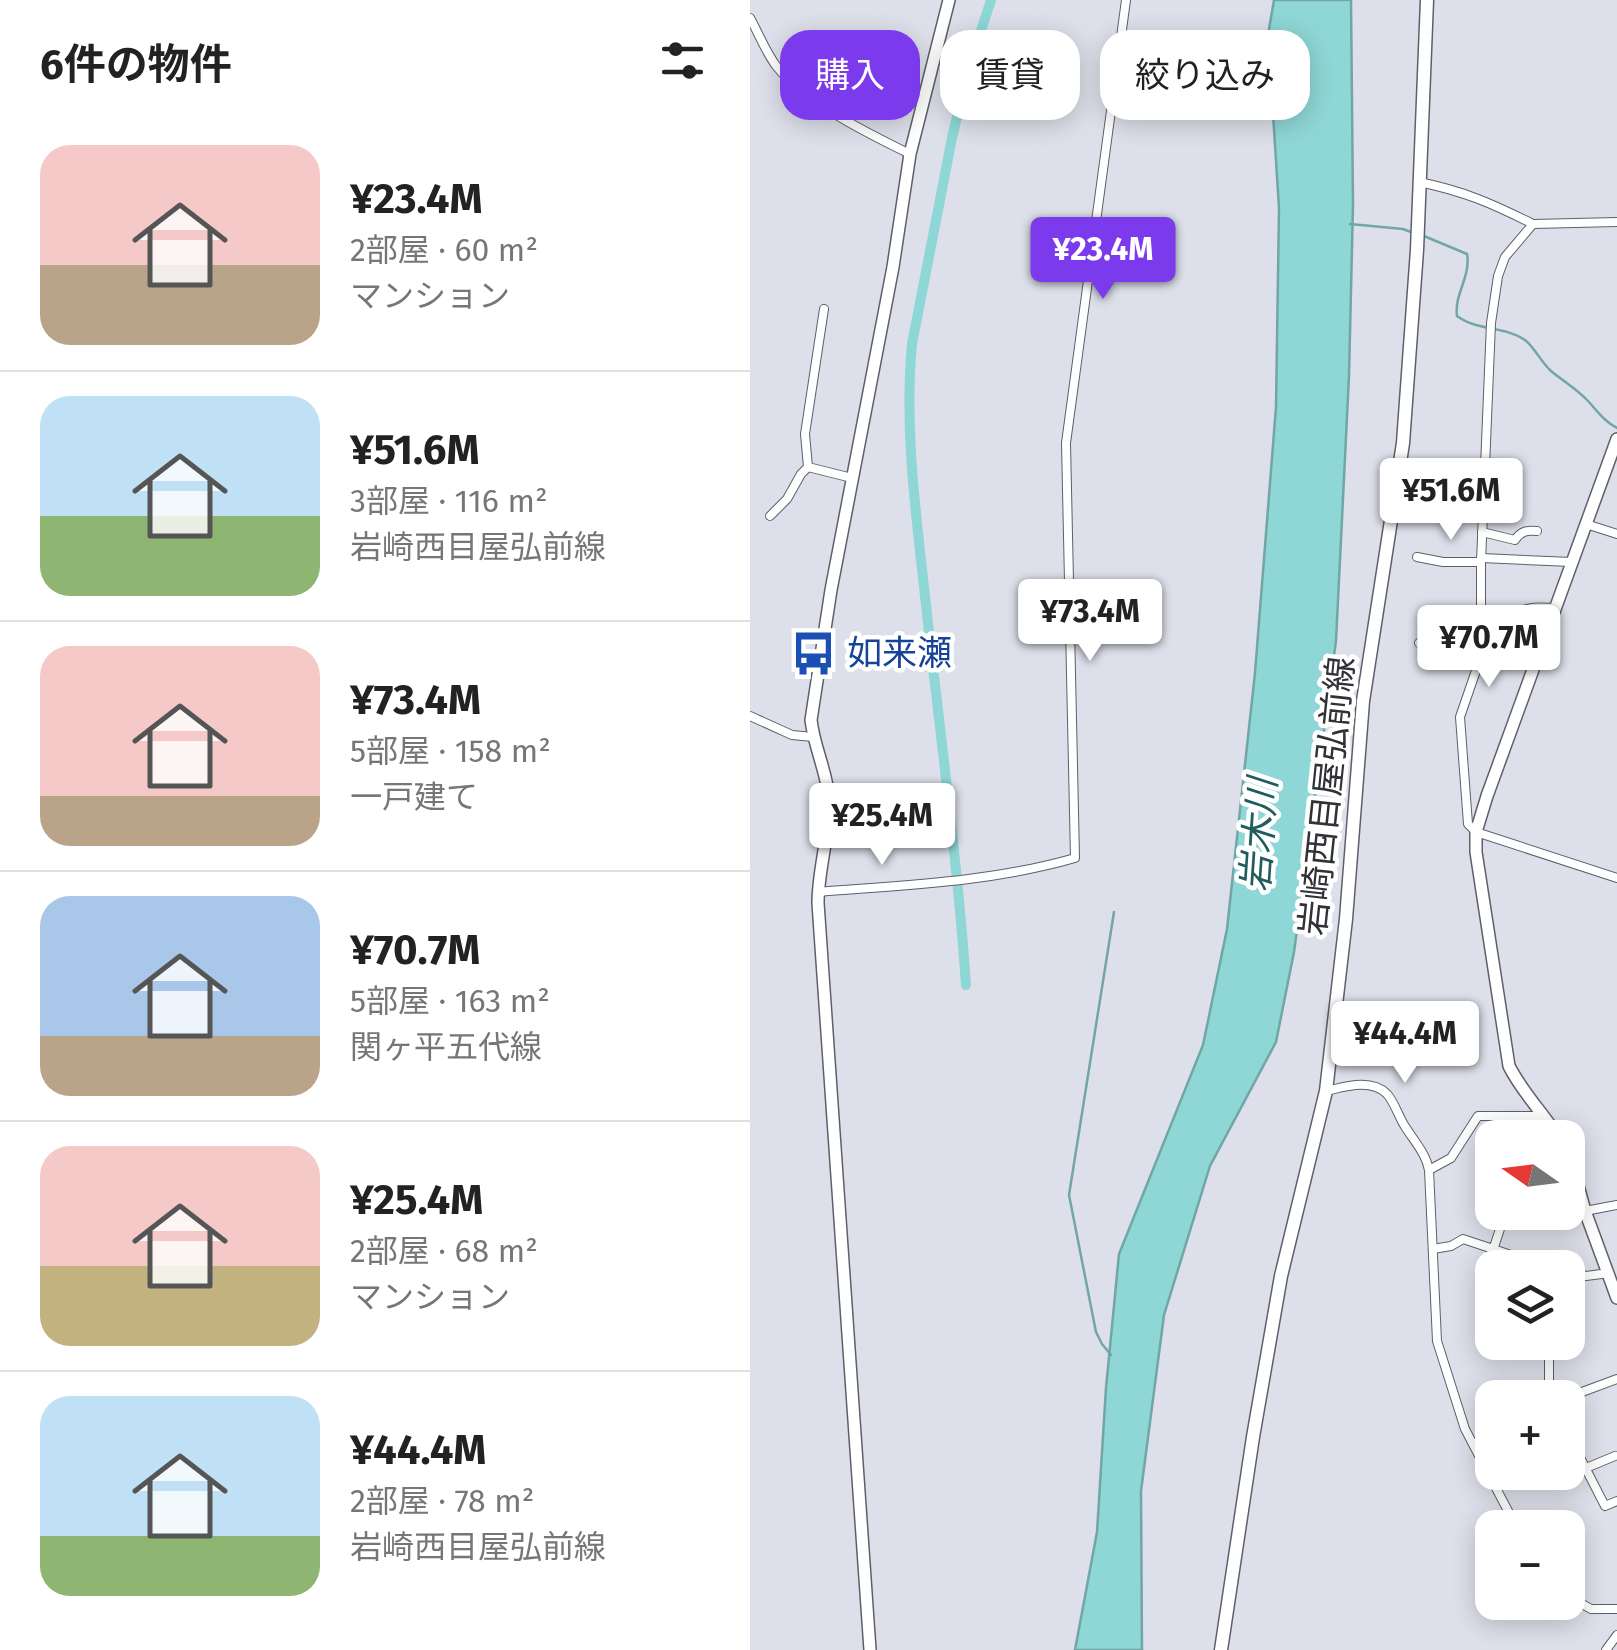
<!DOCTYPE html>
<html lang="ja">
<head>
<meta charset="utf-8">
<style>
  body { margin:0; font-family:"Fira Sans","Noto Sans JP",sans-serif; background:#f6f6f6; color:#222; height:100vh; display:flex; flex-direction:column; font-size:38px; white-space:nowrap }
  * { box-sizing:border-box; margin:0 }
  p { font-size:32px; color:#767676 }
  .icon { flex:none; width:55px; height:55px; fill:none; stroke:currentColor; stroke-width:2; stroke-linecap:round; stroke-linejoin:round }
  .map { position:relative; flex:1; overflow:hidden }
  .drawer { display:flex; flex-direction:column; background:#fff; width:750px }
  .drawer>* { flex:none }
  .guide { position:absolute; left:30px; top:30px; width:685px; height:90px; display:flex; gap:20px }
  .needle { width:65px; rotate:284deg }
  .tools { position:absolute; left:725px; top:1120px; display:grid; gap:20px }
  .tools a { display:grid; place-items:center; width:110px; height:110px; border-radius:20px; background:#fff; box-shadow:0 5px 25px #0003; font-size:50px }
  .price { position:absolute; translate:-50% -85px; padding:0 22px; border-radius:10px; background:#fff; color:#222; font-size:32px; line-height:65px; filter:drop-shadow(0 2px 5px #0008) }
  .price::after { content:''; position:absolute; left:50%; top:60px; width:30px; height:22px; margin-left:-15px; background:inherit; clip-path:polygon(0 0,100% 0,50% 100%) }
  .price.selected { background:#7c3aed; color:#fff }
  ul { padding:0; list-style:none }
  li { display:flex; align-items:center; gap:30px; height:250px; padding:0 40px }
  li+li { border-top:2px solid #e0e0e0 }
  li span { display:grid; place-items:center; flex:none; width:280px; height:200px; border-radius:30px; color:#555 }
  li>.icon { margin-inline-start:auto }
  span .icon { width:120px; height:120px; fill:#fffc; stroke-width:1 }
  li b { font-size:42px }
  h2 { display:flex; justify-content:space-between; align-items:center; height:120px; padding:0 40px; font-size:42px }
  .tag { padding:0 35px; border-radius:30px; background:#fff; box-shadow:0 5px 25px #0003; font-size:35px; line-height:90px }
  .tag.selected { background:#7c3aed; color:#fff }
  main { display:flex; flex:1; min-height:0 }
  .map>svg:first-child { display:block }
</style>
</head>
<body>
<main>
<section class="drawer">
<h2>6件の物件<svg class="icon" aria-label="filters" viewBox="0 0 24 24"><path d="M4 7h16M4 17h16"/><circle cx="9" cy="7" r="2"/><circle cx="15" cy="17" r="2"/></svg></h2>
<ul>
<li><span style="background:linear-gradient(#f6c9c9 60%,#b9a48a 0)"><svg class="icon" aria-label="home" viewBox="0 0 24 24"><path d="M3 11l9-7 9 7M6 9v11h12V9"/></svg></span><div><b>¥23.4M</b><p>2部屋 · 60 m²</p><p>マンション</p></div></li>
<li><span style="background:linear-gradient(#bfe0f5 60%,#8fb573 0)"><svg class="icon" aria-label="home" viewBox="0 0 24 24"><path d="M3 11l9-7 9 7M6 9v11h12V9"/></svg></span><div><b>¥51.6M</b><p>3部屋 · 116 m²</p><p>岩崎西目屋弘前線</p></div></li>
<li><span style="background:linear-gradient(#f6c9c9 75%,#b9a48a 0)"><svg class="icon" aria-label="home" viewBox="0 0 24 24"><path d="M3 11l9-7 9 7M6 9v11h12V9"/></svg></span><div><b>¥73.4M</b><p>5部屋 · 158 m²</p><p>一戸建て</p></div></li>
<li><span style="background:linear-gradient(#a9c7e8 70%,#b9a48a 0)"><svg class="icon" aria-label="home" viewBox="0 0 24 24"><path d="M3 11l9-7 9 7M6 9v11h12V9"/></svg></span><div><b>¥70.7M</b><p>5部屋 · 163 m²</p><p>関ヶ平五代線</p></div></li>
<li><span style="background:linear-gradient(#f6c9c9 60%,#c2b280 0)"><svg class="icon" aria-label="home" viewBox="0 0 24 24"><path d="M3 11l9-7 9 7M6 9v11h12V9"/></svg></span><div><b>¥25.4M</b><p>2部屋 · 68 m²</p><p>マンション</p></div></li>
<li><span style="background:linear-gradient(#bfe0f5 70%,#8fb573 0)"><svg class="icon" aria-label="home" viewBox="0 0 24 24"><path d="M3 11l9-7 9 7M6 9v11h12V9"/></svg></span><div><b>¥44.4M</b><p>2部屋 · 78 m²</p><p>岩崎西目屋弘前線</p></div></li>
</ul>
</section>
<div class="map">
<svg width="867" height="1650" viewBox="0 0 867 1650">
  <rect width="100%" height="100%" fill="#dde0ea"/>
  <!-- water -->
  <polygon fill="#8ed7d6" stroke="#72a6a6" stroke-width="2.5" points="524,0 601,0 603,205 599,376 586,641 544,952 526,1042 460,1166 414,1315 391,1491 392,1650 325,1650 347,1532 356,1388 369,1254 453,1045 477,929 505,673 526,407 529,208 518,35"/>
  <g fill="none" stroke-linecap="round" stroke-linejoin="round">
    <!-- stream -->
    <g stroke="#72a6a6" stroke-width="2.5">
      <polyline points="600,224 653,229 661,232"/>
      <path d="M674,236L717,254C721,277 704,294 707,316C727,331 755,326 775,340C785,348 791,362 801,371C813,381 827,389 838,401C848,412 854,421 867,428"/>
      <polyline points="361,1355 352,1344 346,1332 319,1195 364,912"/>
    </g>
    <!-- canal -->
    <path stroke="#8ed7d6" stroke-width="10" d="M216,985C207,855 189,726 175,596C166,513 154,429 162,344L202,138L218,71L241,0"/>
    <defs>
      <g id="street">
        <path d="M0,18C9,34 16,53 27,67C56,103 119,134 160,154"/>
        <path d="M669,182C714,191 743,204 783,224"/>
        <polyline points="867,222 783,224 755,257 748,276 741,323 731,562 731,656 710,717 718,824 726,832 867,878"/>
        <polyline points="58,467 102,478"/>
        <polyline points="20,516 37,499 51,474 58,467 55,434 74,309"/>
        <polyline points="836,524 867,534"/>
        <path d="M732,532L765,540C771,531 777,530 787,531"/>
        <polyline points="667,557 693,562 731,562"/>
        <polyline points="731,558 822,562"/>
        <path d="M730,633C747,633 752,622 765,614C777,606 792,607 805,608"/>
        <polyline points="669,643 682,643 696,628 730,629"/>
        <polyline points="0,716 42,735 63,737"/>
        <path d="M68,892C154,885 242,882 325,858L316,443L376,0"/>
        <path d="M576,1091C594,1087 621,1078 637,1094C645,1103 649,1118 656,1128C665,1142 676,1154 679,1170L687,1341L715,1429L767,1528"/>
        <polyline points="679,1170 701,1158 728,1116 794,1116"/>
        <polyline points="818,1207 833,1205"/>
        <polyline points="835,1211 867,1205"/>
        <polyline points="744,1247 755,1214 774,1215 778,1212"/>
        <polyline points="683,1249 701,1246 713,1239 800,1268"/>
        <polyline points="818,1272 836,1276 859,1273"/>
        <polyline points="832,1392 867,1379"/>
        <polyline points="799,1398 799,1342"/>
        <polyline points="818,1434 855,1506 867,1501"/>
        <polyline points="836,1468 865,1456"/>
        <polyline points="818,1596 841,1609 867,1609"/>
        <polyline points="856,1650 867,1635"/>
      </g>
      <g id="secondary">
        <path d="M809,1138C793,1113 772,1092 759,1066L726,852V832L737,796L867,439"/>
        <polyline points="818,1150 835,1211 867,1298"/>
        <path d="M120,1650L68,903C68,869 80,834 79,799C77,772 64,747 61,720L81,590L143,267L160,154L199,0"/>
      </g>
      <polyline id="primary" points="471,1650 503,1437 531,1276 576,1091 596,919 613,701 653,443 667,250 677,0"/>
    </defs>
    <!-- street casing -->
    <use href="#street" stroke="#5d6068" stroke-width="10"/>
    <!-- secondary casing -->
    <use href="#secondary" stroke="#5d6068" stroke-width="14"/>
    <!-- primary casing -->
    <use href="#primary" stroke="#5d6068" stroke-width="15"/>
    <!-- street -->
    <use href="#street" stroke="#fff" stroke-width="8"/>
    <!-- secondary -->
    <use href="#secondary" stroke="#fff" stroke-width="11"/>
    <!-- primary -->
    <use href="#primary" stroke="#fff" stroke-width="12"/>
  </g>
  <!-- icons -->
  <defs>
    <symbol id="bus-bare" viewBox="-9 -9 18 18"><path d="M-5-6H5V4H4V6H2V4H-2V6H-4V4H-5ZM-3.5-4V0h7V-4ZM-3.5 1.2v1.5H-2V1.2ZM2 1.2v1.5H3.5V1.2Z" fill="#1a4fb4" stroke="#fff" stroke-width="2.5" paint-order="stroke"/></symbol>
  </defs>
  <g fill-rule="evenodd">
    <use href="#bus-bare" x="32" y="622" width="63" height="63"/>
  </g>
  <g text-anchor="middle" dominant-baseline="central" stroke-width="9" stroke-linejoin="round" paint-order="stroke">
    <!-- transit labels -->
    <g font-size="35" fill="#164399" stroke="#fff" text-anchor="start">
      <text x="97" y="653">如来瀬</text>
    </g>
    <!-- street labels -->
    <g font-size="35" fill="#313236" stroke="#fff">
      <text transform="translate(577 796) rotate(-84)">岩崎西目屋弘前線</text>
    </g>
    <!-- water labels -->
    <g font-size="38" font-style="italic" fill="#215d5d" stroke="#fff">
      <text transform="translate(509 835) rotate(-86)">岩木川</text>
    </g>
  </g>
</svg>
<div class="tools">
<a><svg class="needle" viewBox="-14 -14 28 28"><path d="M0-13l5 13h-10z" fill="#e53935"/><path d="M0 13l5-13h-10z" fill="#767676"/></svg></a>
<a><svg class="icon" aria-label="layers" viewBox="0 0 24 24"><path d="M12 4l9 5-9 5-9-5zM3 14l9 5 9-5"/></svg></a>
<a>+</a>
<a>−</a>
</div>
<b class="price selected" style="left:353px;top:302px">¥23.4M</b>
<b class="price" style="left:701px;top:543px">¥51.6M</b>
<b class="price" style="left:340px;top:664px">¥73.4M</b>
<b class="price" style="left:739px;top:690px">¥70.7M</b>
<b class="price" style="left:132px;top:868px">¥25.4M</b>
<b class="price" style="left:655px;top:1086px">¥44.4M</b>
<div class="guide">
<a class="tag selected">購入</a>
<a class="tag">賃貸</a>
<a class="tag">絞り込み</a>
</div>
</div>
</main>
</body>
</html>
